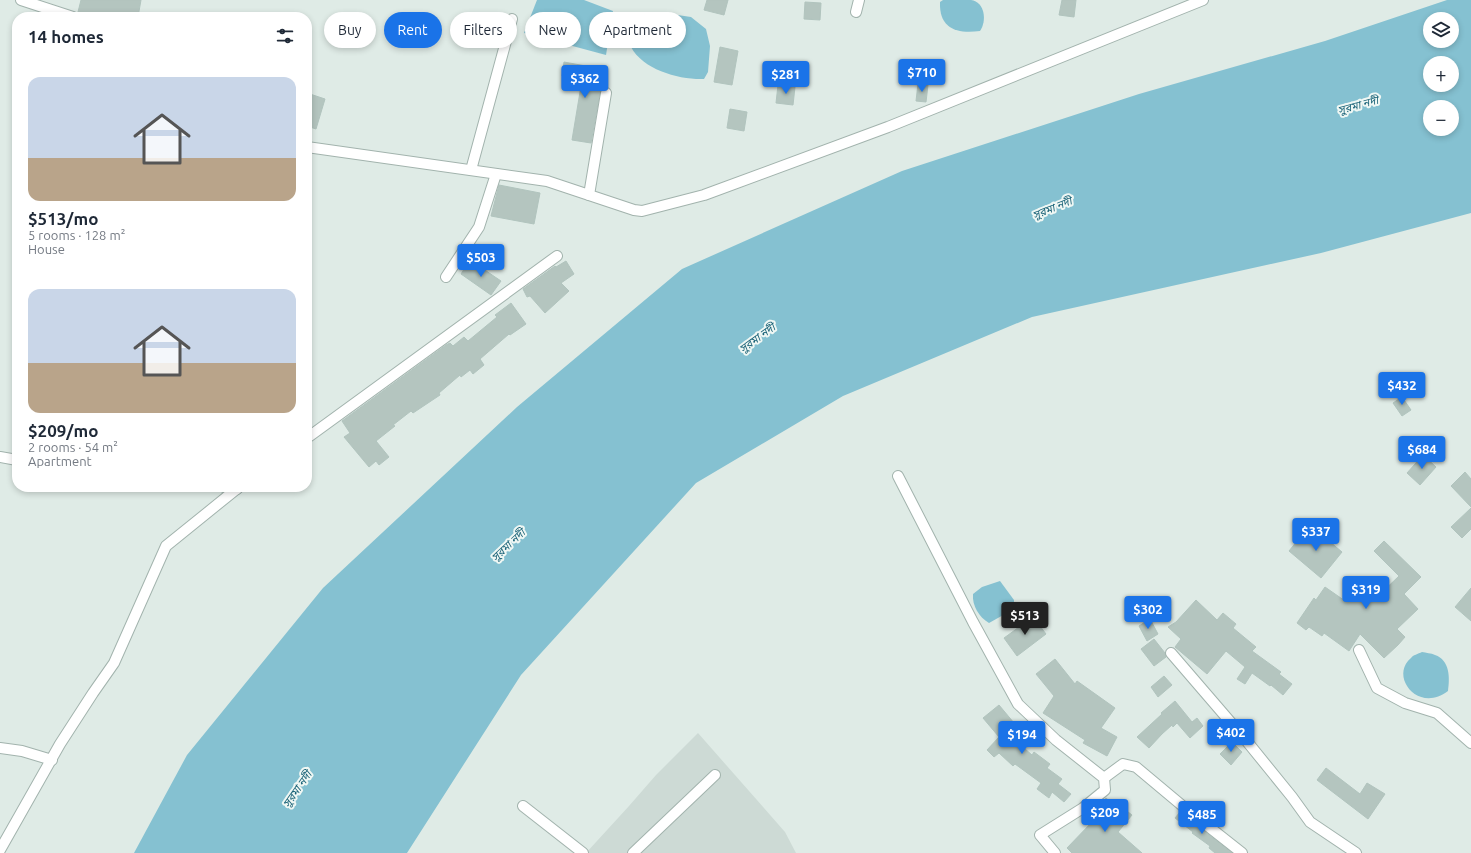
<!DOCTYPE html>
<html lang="en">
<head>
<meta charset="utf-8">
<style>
  body { margin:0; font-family:Ubuntu,"Noto Sans Bengali",sans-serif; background:#f2f2f3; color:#1f2937; height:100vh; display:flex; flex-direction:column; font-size:15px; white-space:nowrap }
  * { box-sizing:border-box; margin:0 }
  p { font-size:13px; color:#747a83 }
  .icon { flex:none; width:22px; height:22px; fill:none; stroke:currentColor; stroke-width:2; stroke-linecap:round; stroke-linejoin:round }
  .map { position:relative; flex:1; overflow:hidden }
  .panel { position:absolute; left:12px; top:12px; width:300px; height:480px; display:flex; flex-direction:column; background:#fff; border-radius:16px; box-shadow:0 2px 6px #0003 }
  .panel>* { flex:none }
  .guide { position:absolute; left:324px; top:12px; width:380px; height:36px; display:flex; gap:8px }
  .buttons { position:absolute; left:1423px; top:12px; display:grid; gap:8px }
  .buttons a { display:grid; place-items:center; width:36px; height:36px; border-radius:50%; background:#fff; box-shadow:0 2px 6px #0003; font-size:20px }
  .price { position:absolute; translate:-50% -34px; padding:0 9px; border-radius:4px; background:#1a73e8; color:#fff; font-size:13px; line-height:26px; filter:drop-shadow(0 1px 2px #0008) }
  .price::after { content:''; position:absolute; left:50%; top:24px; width:12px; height:9px; margin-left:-6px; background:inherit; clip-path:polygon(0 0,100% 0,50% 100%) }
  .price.selected { background:#222; color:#fff }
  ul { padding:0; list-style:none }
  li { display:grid; align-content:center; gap:8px; height:212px; padding:0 16px }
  li span { display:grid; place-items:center; height:124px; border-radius:12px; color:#555 }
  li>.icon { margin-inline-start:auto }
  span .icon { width:72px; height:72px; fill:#fffc; stroke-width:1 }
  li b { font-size:17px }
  h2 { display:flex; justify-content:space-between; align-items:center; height:48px; padding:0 16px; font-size:17px }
  .chip { padding:0 14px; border-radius:18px; background:#fff; box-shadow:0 2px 6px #0003; font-size:14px; line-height:36px }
  .chip.selected { background:#1a73e8; color:#fff }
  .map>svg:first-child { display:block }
</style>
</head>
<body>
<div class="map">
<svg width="1471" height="853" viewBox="0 0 1471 853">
  <rect width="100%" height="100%" fill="#dfebe6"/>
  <!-- built -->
  <polygon fill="#cddad5" points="698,733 785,832 796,853 586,853 629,806 656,775"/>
  <!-- water -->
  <g fill="#85c1d1" fill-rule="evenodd">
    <polygon points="537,0 584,0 613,11 606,55 524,33"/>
    <path d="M943,0C952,0 962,0 971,0C985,2 987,21 980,31C957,34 939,29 940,2Z"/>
    <path d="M1447,0H1471V213L1321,253L1032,317L843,396L696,483L521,675L407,853H134L187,755L323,588L517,407L682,269L902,171L1139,94L1325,41ZM1430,19H1452V41H1430ZM1430,63H1452V85H1430ZM1430,107H1452V129H1430Z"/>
    <path d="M664,13L691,17L706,29L710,46L708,72L704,79C680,80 643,70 631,47C629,42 629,34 628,28L641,15Z"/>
    <path d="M1000,581L1014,600V609L989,623C979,617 972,606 973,594L982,587Z"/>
    <path d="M1422,652C1426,653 1431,653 1435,655C1450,660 1450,678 1448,691C1418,714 1389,676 1411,658C1413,655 1418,654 1422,652Z"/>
  </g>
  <!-- building -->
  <g fill="#b4c5bf" stroke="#b1c4be">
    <polygon points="81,0 141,0 138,17 91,17 79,14 78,12"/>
    <polygon points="707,0 728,0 724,15 704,10"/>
    <polygon points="1062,0 1076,0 1074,17 1059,15"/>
    <polygon points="805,2 821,3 820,20 804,19"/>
    <polygon points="720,47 738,51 732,85 714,82"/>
    <polygon points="564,62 602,69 599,85 603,85 600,92 591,143 572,140 582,80 562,76"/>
    <polygon points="918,84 928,85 926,102 916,101"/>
    <polygon points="778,85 795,87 793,105 776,103"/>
    <polygon points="307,93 325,99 316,129 307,126"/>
    <polygon points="730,109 747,112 744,131 727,128"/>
    <polygon points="499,185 540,193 534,224 491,216"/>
    <polygon points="470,260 501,281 491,295 461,274"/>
    <polygon points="566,261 574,274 561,283 569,291 545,313 530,296 527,297 523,289 555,266 556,267"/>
    <polygon points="511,303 526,324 510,335 509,334 480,359 484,365 473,374 470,370 461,377 460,375 439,393 440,395 413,413 411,411 393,425 395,426 376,441 389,457 379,465 376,461 369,467 344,437 350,433 342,421 446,345 450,343 453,346 464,337 468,341 497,317 495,315"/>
    <polygon points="1402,397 1411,410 1402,416 1393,403"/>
    <polygon points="1423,455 1436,467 1420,485 1407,473"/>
    <polygon points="1465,472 1471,479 1471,507 1451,486"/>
    <polygon points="1471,508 1471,529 1462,538 1451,527"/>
    <polygon points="1310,525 1342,552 1321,578 1289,551"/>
    <polygon points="1384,541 1421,577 1404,594 1418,609 1397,629 1405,637 1398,645 1384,658 1360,634 1349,651 1324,633 1322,636 1309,627 1306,630 1297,623 1314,598 1316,600 1325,587 1348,603 1359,588 1374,600 1399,576 1374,551"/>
    <polygon points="1471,588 1471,621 1455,607"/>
    <polygon points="1196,600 1217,620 1223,613 1236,624 1233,628 1256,647 1252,651 1281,672 1279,674 1292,684 1283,695 1271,685 1270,686 1252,673 1245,684 1237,679 1245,667 1226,651 1207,674 1175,647 1181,639 1168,627 1176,622"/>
    <polygon points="1033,617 1046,634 1017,656 1004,638"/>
    <polygon points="1150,619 1158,634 1147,641 1139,626"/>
    <polygon points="1154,639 1165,653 1166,657 1154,666 1141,649"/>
    <polygon points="1055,659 1075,684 1077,681 1115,708 1101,728 1117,737 1107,756 1083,743 1085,740 1043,713 1054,696 1036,674"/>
    <polygon points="1164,676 1172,685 1158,697 1151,687"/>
    <polygon points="1175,701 1192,722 1197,718 1203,726 1190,738 1177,723 1173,727 1172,725 1162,734 1149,748 1137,737 1162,714 1161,713"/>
    <polygon points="999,705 1019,729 1010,736 1032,755 1034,752 1050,764 1047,768 1062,779 1058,784 1071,794 1064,802 1052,792 1049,798 1037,789 1041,783 1015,764 1013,766 999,753 994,757 987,750 999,737 983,718"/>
    <polygon points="1232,742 1242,752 1231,765 1220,754"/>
    <polygon points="1326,768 1360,794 1367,783 1385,794 1368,819 1317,780"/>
    <polygon points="1106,798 1121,811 1123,808 1132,815 1118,832 1142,853 1072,853 1067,848 1092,822 1089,819"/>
    <polygon points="1180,812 1181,813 1232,853 1215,853 1209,848 1210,846 1192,833 1193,832 1175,818"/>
  </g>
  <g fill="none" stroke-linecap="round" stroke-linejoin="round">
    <defs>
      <g id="street">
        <polyline points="21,0 73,17"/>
        <polyline points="856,12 859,0"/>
        <polyline points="307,147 547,181 634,210 642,211 704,195 888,127 1203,0"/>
        <polyline points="471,170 512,19"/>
        <polyline points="589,195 606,93"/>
        <polyline points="446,277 479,227 496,174"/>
        <polyline points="307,438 557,256"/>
        <polyline points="0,457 17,460"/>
        <polyline points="898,476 973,622 1018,704 1056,740 1104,778 1105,790 1083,808 1040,835 1055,853"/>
        <polyline points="224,487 237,489"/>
        <polyline points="1359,650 1377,688 1405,703 1437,713 1471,743"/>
        <polyline points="1171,653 1245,739 1292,797 1310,822 1356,853"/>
        <polyline points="0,748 22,751 52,760"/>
        <polyline points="1104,778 1123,764 1136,767 1185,808 1242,853"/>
        <polyline points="523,806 583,853"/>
        <polyline points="0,850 60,744 93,693 114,663 166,546 239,487"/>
        <polyline points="633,853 715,775"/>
      </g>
    </defs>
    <!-- street casing -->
    <use href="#street" stroke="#a2b3ad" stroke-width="12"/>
    <!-- street -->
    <use href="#street" stroke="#fff" stroke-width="10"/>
  </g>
  <g text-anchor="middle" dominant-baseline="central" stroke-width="4" stroke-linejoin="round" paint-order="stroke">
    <!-- water labels -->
    <g font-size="11" font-style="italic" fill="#196277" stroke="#eff7f4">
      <text transform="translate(1358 105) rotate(-15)">সুরমা নদী</text>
      <text transform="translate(1052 208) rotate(-22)">সুরমা নদী</text>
      <text transform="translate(757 338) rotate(-36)">সুরমা নদী</text>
      <text transform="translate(508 545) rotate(-43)">সুরমা নদী</text>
      <text transform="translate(297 789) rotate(-55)">সুরমা নদী</text>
    </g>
  </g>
</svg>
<div class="buttons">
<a><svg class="icon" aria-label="layers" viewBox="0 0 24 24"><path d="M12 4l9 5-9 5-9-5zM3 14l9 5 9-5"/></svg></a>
<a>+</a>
<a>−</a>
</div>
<b class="price" style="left:922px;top:93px">$710</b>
<b class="price" style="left:786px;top:95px">$281</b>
<b class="price" style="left:585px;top:99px">$362</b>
<b class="price" style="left:481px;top:278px">$503</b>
<b class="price" style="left:1402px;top:406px">$432</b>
<b class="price" style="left:1422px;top:470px">$684</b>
<b class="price" style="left:1316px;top:552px">$337</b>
<b class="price" style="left:1366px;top:610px">$319</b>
<b class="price" style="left:1148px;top:630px">$302</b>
<b class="price selected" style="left:1025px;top:636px">$513</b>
<b class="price" style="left:1231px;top:753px">$402</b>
<b class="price" style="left:1022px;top:755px">$194</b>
<b class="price" style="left:1105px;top:833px">$209</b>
<b class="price" style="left:1202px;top:835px">$485</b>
<div class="guide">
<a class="chip">Buy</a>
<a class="chip selected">Rent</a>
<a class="chip">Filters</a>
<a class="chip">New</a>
<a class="chip">Apartment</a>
</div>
<section class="panel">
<h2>14 homes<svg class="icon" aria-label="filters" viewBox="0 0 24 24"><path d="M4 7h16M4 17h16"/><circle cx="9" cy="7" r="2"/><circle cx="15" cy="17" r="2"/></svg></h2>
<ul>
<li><span style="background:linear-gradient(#c9d6e8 65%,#b9a48a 0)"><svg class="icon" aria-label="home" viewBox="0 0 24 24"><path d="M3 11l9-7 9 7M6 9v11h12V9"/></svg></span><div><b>$513/mo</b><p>5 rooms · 128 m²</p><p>House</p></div></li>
<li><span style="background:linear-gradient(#c9d6e8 60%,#b9a48a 0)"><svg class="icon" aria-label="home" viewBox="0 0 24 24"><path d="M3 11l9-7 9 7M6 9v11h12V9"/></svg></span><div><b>$209/mo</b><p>2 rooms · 54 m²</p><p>Apartment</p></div></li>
</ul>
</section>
</div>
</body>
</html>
